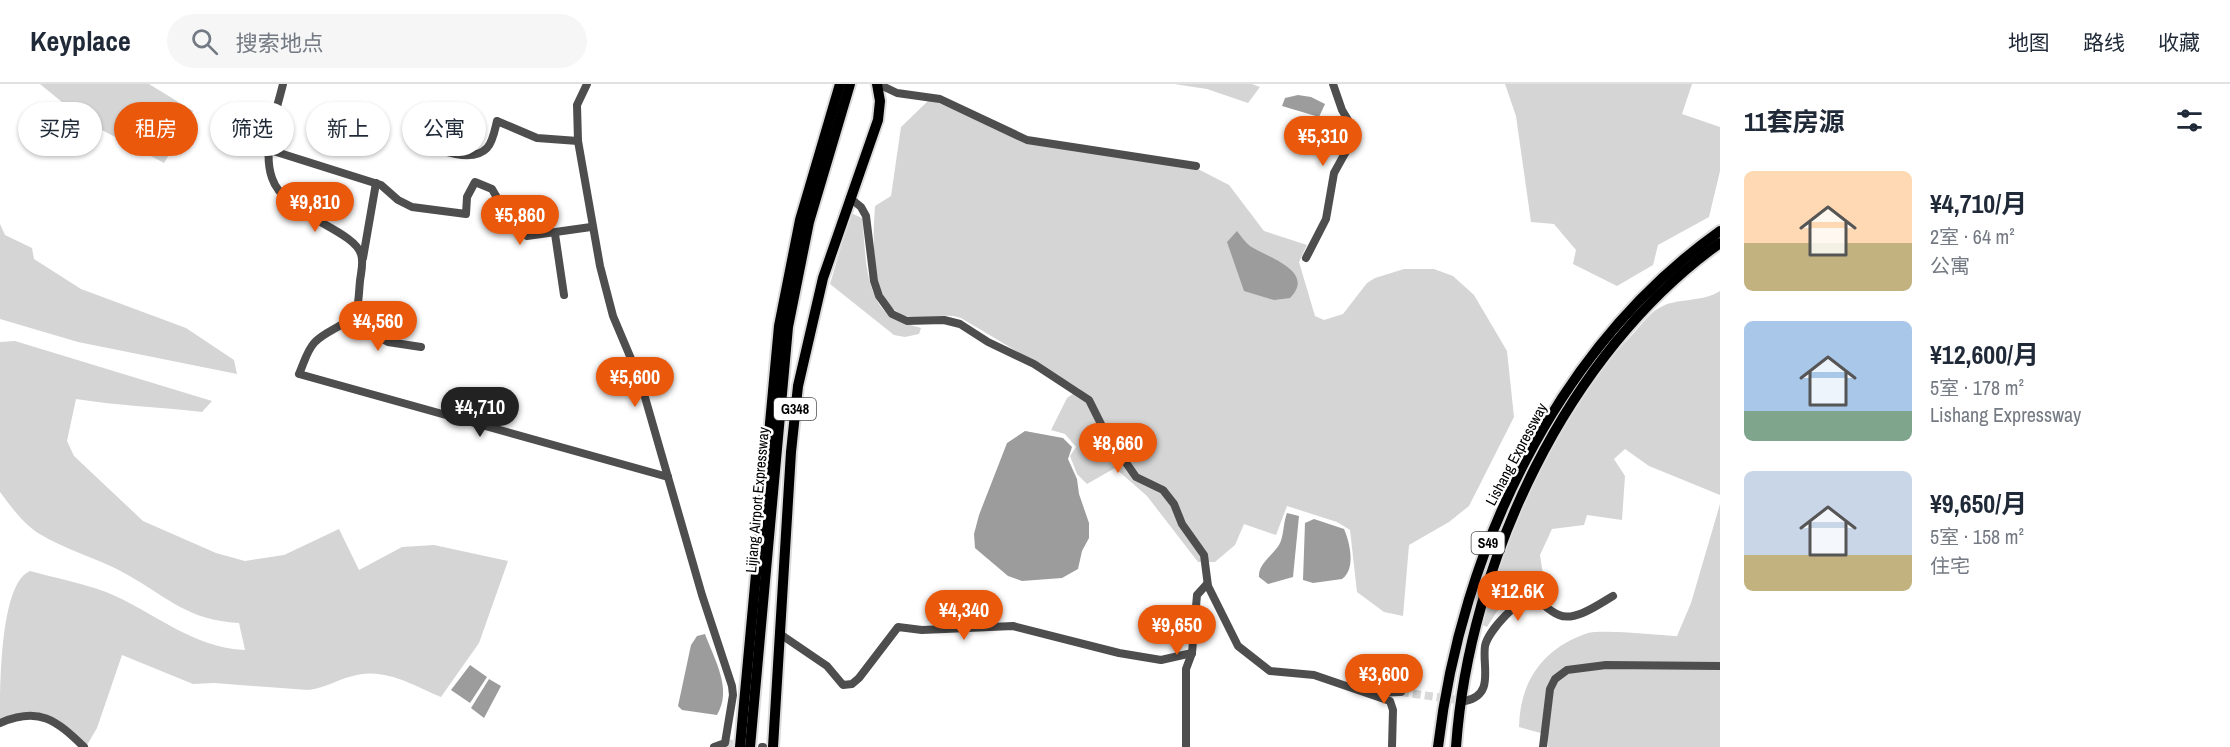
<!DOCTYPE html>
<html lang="zh">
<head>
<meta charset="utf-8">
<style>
  body { margin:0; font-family:"Archivo Narrow","Noto Sans SC",sans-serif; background:#f6f6f7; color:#1f2937; height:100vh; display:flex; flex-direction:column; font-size:22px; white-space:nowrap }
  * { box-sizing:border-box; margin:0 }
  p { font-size:20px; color:#747a83 }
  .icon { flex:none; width:33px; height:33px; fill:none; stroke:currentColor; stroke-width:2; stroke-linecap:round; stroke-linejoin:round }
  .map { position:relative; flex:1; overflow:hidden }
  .side { display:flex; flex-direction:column; background:#fff; width:510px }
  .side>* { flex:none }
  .guide { position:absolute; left:18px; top:18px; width:570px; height:54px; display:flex; gap:12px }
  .price { position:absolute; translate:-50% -51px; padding:0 14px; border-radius:21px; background:#ea580c; color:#fff; font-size:20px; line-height:39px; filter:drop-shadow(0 2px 3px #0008) }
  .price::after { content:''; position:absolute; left:50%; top:36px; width:18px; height:14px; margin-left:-9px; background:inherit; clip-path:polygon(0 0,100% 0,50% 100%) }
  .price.selected { background:#222; color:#fff }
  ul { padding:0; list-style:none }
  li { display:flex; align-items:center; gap:18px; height:150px; padding:0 24px }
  li span { display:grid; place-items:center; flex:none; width:168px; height:120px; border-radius:9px; color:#555 }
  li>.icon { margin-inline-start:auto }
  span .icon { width:72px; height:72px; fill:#fffc; stroke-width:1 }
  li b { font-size:26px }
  h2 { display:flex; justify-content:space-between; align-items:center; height:72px; padding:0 24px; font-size:26px }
  .chip { padding:0 21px; border-radius:27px; background:#fff; box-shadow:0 2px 4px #0004; font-size:21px; line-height:54px }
  .chip.selected { background:#ea580c; color:#fff }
  header { display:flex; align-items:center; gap:36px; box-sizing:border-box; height:84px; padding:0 30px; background:#fff; border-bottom:2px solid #e0e1e3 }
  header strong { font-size:28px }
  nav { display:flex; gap:33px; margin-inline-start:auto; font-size:21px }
  .search { width:420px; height:54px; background:#f6f6f7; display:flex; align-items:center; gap:15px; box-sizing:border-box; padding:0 21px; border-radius:33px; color:#747a83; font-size:22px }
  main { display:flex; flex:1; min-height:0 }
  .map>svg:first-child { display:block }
</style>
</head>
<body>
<header>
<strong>Keyplace</strong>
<div class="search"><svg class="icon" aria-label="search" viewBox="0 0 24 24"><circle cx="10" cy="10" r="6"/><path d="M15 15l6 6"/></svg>搜索地点</div>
<nav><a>地图</a><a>路线</a><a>收藏</a></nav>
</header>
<main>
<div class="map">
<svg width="1720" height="663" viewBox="0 0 1720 663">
  <rect width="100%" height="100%" fill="#fff"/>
  <!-- green -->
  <g fill="#d5d5d5">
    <polygon points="40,0 149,0 193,27 184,47 164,79 85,37"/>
    <polygon points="1174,0 1252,0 1260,3 1248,19 1207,5"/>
    <polygon points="1505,0 1692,0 1682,30 1720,43 1720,87 1709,133 1658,161 1653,181 1617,202 1573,180 1576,166 1554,140 1531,138 1516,32"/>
    <path d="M930,15L1022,56L1196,84L1229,101L1264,147L1307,161L1299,178L1315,232L1324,236L1343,230L1367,199L1375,194L1404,185H1434L1453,192L1474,211L1507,267L1514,333L1469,422L1449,438L1409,461L1403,532L1384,528L1357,508L1350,446L1337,438L1287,422L1276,451L1244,440L1235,461L1215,478H1198L1147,412L1115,384L1087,400L1077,390L1070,372L1076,363L1065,350L1051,346L1067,314L1080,305L961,234C945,228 927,236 910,233C868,225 873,154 875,122L891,112L901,43Z"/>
    <path d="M851,129L862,134C866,164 863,211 890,232C898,238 911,241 921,244L919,250L905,253L894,251L830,200Z"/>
    <polygon points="0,140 5,151 32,164 34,175 81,205 186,244 234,276 237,290 78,258 0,235"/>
    <path d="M1720,207V411L1649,382L1625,365L1614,375L1625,392L1622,436L1587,431L1584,441L1552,445L1540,471L1543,491L1515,499L1487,543L1480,540C1501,442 1561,325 1630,253C1639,244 1648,230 1659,224C1677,213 1702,219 1720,207Z"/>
    <path d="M15,257L212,317L202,328C160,323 118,322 76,315L67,357L74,372L143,437L216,469L245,477L284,471L339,445L359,486L402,463L434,461L508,477L479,559L441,613C415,602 386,584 357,591C340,594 326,604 308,606L214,599L193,600L122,571L97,644L87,661C57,635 41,617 0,636C0,601 0,499 30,487C55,494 82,499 106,508C153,527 192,564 245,566L239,539C187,536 169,514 126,490C98,474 65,466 38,449C23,439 11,423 0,408V258Z"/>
    <path d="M1720,420V663H1548V651L1519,643C1520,597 1543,564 1588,549C1600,545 1660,551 1677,552L1691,519Z"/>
  </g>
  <!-- water -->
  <g fill="#9c9c9c">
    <polygon points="1298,11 1311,13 1325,20 1319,33 1282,22 1285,14"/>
    <path d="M1237,147C1241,152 1245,158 1250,162C1266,173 1317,187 1290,214L1274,216L1244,207L1227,158Z"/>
    <polygon points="1025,347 1063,354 1072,363 1068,375 1077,395 1079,410 1089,439 1089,454 1082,467 1078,485 1062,494 1022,497 1008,492 975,464 974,450 979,431 1007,359"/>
    <path d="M1287,429L1299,432L1293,493L1268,500L1259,493C1258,480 1272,472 1279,461C1284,453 1283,439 1287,429Z"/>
    <path d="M1314,435L1344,445C1350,459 1356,485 1342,495L1313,499L1303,496L1305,439Z"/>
    <path d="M705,550C714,575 733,605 717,631L682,626L678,622L691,561L697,552Z"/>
    <polygon points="470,581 487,593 470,619 451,606"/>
    <polygon points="489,595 501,602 484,634 471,624"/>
  </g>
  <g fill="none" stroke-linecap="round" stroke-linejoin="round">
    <!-- minor-tunnel -->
    <g stroke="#d9d9d9" stroke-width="8" stroke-dasharray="8 4" stroke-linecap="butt">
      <polyline points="1401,608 1465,617"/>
      <polyline points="725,659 762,663"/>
    </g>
    <defs>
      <g id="highway">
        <polyline points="740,663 779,242 800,136 840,0"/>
        <polyline points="750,663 788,243 809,138 850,0"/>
        <polyline points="773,663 791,368 798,302 823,194 878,36 880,17 877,0"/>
        <path d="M1438,663C1461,467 1556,264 1720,147"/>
        <path d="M1456,663C1469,479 1567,268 1720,159"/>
      </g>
    </defs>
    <!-- highway casing -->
    <use href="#highway" stroke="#dbdbdb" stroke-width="14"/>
    <!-- minor -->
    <g stroke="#4e4e4e" stroke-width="8">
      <path d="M283,0C276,29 262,65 272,94C284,131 353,145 361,170C364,178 361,188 360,197C359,206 359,216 357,224C351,241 327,245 315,258C307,266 304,279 299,290L668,393"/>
      <polyline points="587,0 577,21 578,57 600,182 613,232 640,296 702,511 732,602 733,611 725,659 714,663"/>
      <polyline points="878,0 897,9 940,15 1027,56 1196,82"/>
      <path d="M424,58C438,67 473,79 487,64C493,58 495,45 497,37L537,54L578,57"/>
      <polyline points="270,66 381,101 398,116 412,123 466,130 467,113 475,98 492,105 504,126 527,152 591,143"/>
      <polyline points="850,114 861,123 866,132 874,197 879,212 892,230 907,237 944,236 960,240 988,258 1034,280 1089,316 1106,350 1136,393 1163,406 1174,420 1182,440 1204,471 1208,502 1238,562 1270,587 1314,591 1390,617 1393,626 1392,663"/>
      <polyline points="555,150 564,211"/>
      <polyline points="363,174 376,99"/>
      <polyline points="1306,174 1326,135 1334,89 1354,53 1354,46 1342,26 1333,0"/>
      <polyline points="348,237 388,258 421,263"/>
      <polyline points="780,550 827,582 843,601 852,600 859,594 898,543 922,546 1013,542 1119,569 1161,576 1192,569"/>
      <polyline points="1374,609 1401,608"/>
      <path d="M1465,617C1495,611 1482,583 1485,562C1488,547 1520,512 1534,514C1543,519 1549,527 1559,531C1575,538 1599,520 1613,512"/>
      <path d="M0,639C39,622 56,636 84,663"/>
      <polyline points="762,663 763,663"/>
      <polyline points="1186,663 1186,585 1192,569 1197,511 1207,500"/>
      <polyline points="1543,663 1550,605 1555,595 1567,586 1606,581 1720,582"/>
    </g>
    <!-- highway -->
    <use href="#highway" stroke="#000" stroke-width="10"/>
  </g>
  <g text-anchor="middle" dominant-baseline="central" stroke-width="5" stroke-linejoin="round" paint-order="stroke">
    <!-- shield labels -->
    <g fill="#fff" stroke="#4c4c4c" stroke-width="1.5">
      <rect x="774" y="314" width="42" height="22" rx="4.5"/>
      <rect x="1471.5" y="448" width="33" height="22" rx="4.5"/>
    </g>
    <g font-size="14" font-weight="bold" fill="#000">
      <text x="795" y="325">G348</text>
      <text x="1488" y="459">S49</text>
    </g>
    <!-- street labels -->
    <g font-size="15" fill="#000" stroke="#fff">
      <text transform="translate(1516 370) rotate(-62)">Lishang Expressway</text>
      <text transform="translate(757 416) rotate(-85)">Lijiang Airport Expressway</text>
    </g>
  </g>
</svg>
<b class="price" style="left:1323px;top:83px">¥5,310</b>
<b class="price" style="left:315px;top:149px">¥9,810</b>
<b class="price" style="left:520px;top:162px">¥5,860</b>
<b class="price" style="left:378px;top:268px">¥4,560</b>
<b class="price" style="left:635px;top:324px">¥5,600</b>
<b class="price selected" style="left:480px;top:354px">¥4,710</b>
<b class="price" style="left:1118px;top:390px">¥8,660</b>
<b class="price" style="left:1518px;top:538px">¥12.6K</b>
<b class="price" style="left:964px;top:557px">¥4,340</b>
<b class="price" style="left:1177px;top:572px">¥9,650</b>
<b class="price" style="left:1384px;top:621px">¥3,600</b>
<div class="guide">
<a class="chip">买房</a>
<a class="chip selected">租房</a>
<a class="chip">筛选</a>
<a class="chip">新上</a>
<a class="chip">公寓</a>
</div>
</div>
<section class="side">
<h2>11套房源<svg class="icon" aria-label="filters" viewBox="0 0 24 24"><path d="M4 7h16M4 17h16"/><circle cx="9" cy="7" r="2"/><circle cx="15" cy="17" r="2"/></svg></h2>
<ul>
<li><span style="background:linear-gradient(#ffd9b3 60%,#c2b280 0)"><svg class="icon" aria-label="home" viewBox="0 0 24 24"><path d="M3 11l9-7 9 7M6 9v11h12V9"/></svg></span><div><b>¥4,710/月</b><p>2室 · 64 m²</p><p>公寓</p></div></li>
<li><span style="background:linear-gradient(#a9c7e8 75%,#7fa58c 0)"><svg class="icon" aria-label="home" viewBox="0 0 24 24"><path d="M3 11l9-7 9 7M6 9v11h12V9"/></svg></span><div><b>¥12,600/月</b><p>5室 · 178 m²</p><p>Lishang Expressway</p></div></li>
<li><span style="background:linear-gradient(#c9d6e8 70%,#c2b280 0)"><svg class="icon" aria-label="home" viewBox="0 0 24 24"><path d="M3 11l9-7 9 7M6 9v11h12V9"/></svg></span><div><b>¥9,650/月</b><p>5室 · 158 m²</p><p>住宅</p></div></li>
</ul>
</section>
</main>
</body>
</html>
